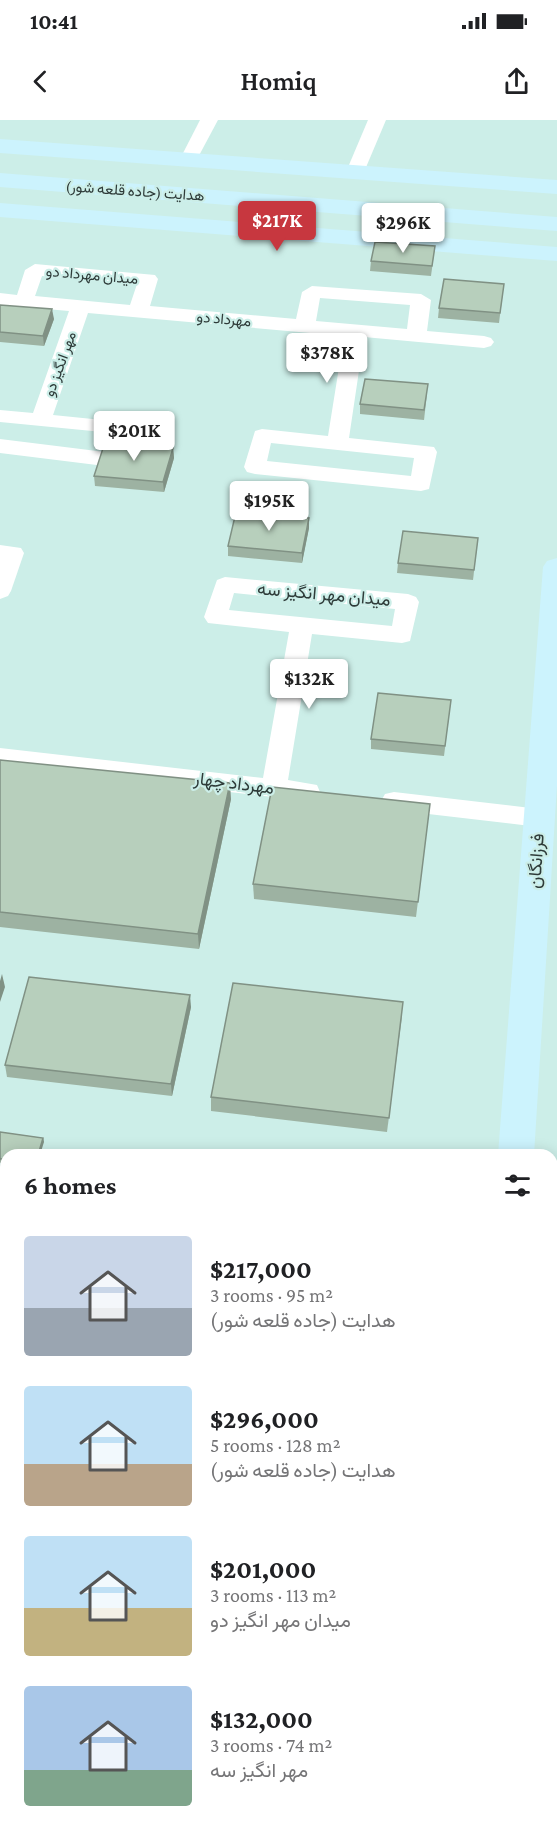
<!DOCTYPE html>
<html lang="en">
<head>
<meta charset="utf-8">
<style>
  body { margin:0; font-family:"Crimson Pro",Vazirmatn,serif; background:#f2f2f2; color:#202124; height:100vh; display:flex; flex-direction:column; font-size:22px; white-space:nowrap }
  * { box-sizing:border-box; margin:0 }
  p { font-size:20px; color:#757577 }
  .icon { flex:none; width:33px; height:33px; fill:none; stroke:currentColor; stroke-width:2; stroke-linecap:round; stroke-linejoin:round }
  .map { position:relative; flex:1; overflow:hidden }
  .drawer { position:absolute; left:0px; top:1029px; width:558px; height:684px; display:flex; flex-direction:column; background:#fff; border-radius:18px 18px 0 0; box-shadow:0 3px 15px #0003 }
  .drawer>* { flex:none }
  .price { position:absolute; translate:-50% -51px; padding:0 14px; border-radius:6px; background:#fff; color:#222; font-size:20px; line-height:39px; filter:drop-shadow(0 2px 3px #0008) }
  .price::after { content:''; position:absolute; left:50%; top:36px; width:18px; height:14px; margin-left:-9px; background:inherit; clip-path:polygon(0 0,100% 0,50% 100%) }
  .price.current { background:#c7373f; color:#fff }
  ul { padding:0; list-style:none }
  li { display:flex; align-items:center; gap:18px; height:150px; padding:0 24px }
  li span { display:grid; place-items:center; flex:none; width:168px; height:120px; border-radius:6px; color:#555 }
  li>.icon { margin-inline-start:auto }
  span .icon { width:72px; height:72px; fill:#fffc; stroke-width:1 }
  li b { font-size:26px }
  h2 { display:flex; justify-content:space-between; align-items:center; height:72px; padding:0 24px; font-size:26px }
  .status { display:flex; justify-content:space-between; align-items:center; height:42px; padding:0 30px; background:#fff; direction:ltr }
  .status svg { height:16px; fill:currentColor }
  header { display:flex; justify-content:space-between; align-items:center; height:78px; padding:0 24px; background:#fff; font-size:27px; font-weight:600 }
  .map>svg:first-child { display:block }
</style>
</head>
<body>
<div class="status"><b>10:41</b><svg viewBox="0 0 49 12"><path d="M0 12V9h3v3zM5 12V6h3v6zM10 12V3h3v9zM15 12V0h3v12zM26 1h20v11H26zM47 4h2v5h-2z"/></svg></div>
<header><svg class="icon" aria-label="back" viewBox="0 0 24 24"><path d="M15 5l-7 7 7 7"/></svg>Homiq<svg class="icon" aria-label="share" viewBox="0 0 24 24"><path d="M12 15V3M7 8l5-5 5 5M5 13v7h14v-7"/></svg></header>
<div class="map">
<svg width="557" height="1713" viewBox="0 0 557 1713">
  <rect width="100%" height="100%" fill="#cceee8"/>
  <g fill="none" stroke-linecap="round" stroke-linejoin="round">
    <!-- street -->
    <g fill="#fff" fill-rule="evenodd">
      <polygon points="200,0 218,0 195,43 183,43 180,39"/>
      <polygon points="368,0 386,0 364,52 355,57 349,56 346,52"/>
      <path d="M35,144L155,155L158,159L150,186L296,199L302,172L312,166L421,174L431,180L427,211L484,216L491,218L494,222L491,226L484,228L364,217L349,318L434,327L437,332L429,369L421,371L255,354L247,352L244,347L255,311L262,309L328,316L344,216L88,193L53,295L132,303L135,308L121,345L113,347L0,333V319L105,332L113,313L0,302V290L33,293L69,191L0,185V173L17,175L25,150ZM42,156L137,164L130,185L35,176ZM320,178L410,185L407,209L316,201ZM271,323L414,338L411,356L267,341Z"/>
      <polygon points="0,425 21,428 24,433 11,471 8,476 0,479"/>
      <path d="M225,457L408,474L416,477L419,482L410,521L402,523L312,514L288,660L317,665L320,672L317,679L308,681L0,646V628L263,658L289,512L208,503L204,497L217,460ZM234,473L395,489L392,506L229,490Z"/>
      <polygon points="394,672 539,689 548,691 552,698 548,705 539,707 394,690 385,688 381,681 385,674"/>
      <polygon points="0,1082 6,1083 6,1109 0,1108"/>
      <polygon points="4,1358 6,1414 0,1416 0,1360"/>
      <rect x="0" y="1422" width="6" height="32"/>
    </g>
    <!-- secondary -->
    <g fill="#ccf3fd" fill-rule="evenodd">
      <polygon points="0,19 557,60 557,74 0,33"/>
      <polygon points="0,53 557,97 557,111 0,67"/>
      <polygon points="0,83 557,127 557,141 0,97"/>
      <polygon points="557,438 557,665 534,1035 498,1035 543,447 547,441"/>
      <polygon points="557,1291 557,1417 552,1419 552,1292"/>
      <polygon points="552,1694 557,1706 556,1713 512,1713 513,1707 552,1707"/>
      <polygon points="445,1707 489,1707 488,1713 444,1713"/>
    </g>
  </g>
  <!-- wall -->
  <g fill="#9db2a2">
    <polygon points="435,126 431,156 370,151 371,141"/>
    <polygon points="504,164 499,203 438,198 439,188"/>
    <polygon points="0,185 54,199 44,226 0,222"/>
    <polygon points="427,274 424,300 360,294 360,284"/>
    <polygon points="173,328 174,338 164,372 95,366 94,356"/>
    <polygon points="309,408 302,443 228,436 228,426"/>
    <polygon points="478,418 473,460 397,453 398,443"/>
    <polygon points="451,580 444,636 371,629 371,619"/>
    <polygon points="0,640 231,679 199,829 0,807"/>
    <polygon points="430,684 416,797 254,779 253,764"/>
    <polygon points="191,887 172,976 7,957 5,945"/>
    <polygon points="402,896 387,1012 211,991 211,977"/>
    <polygon points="0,1012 43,1018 44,1022 6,1035 6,1044 0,1043"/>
  </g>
  <!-- shaded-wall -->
  <g fill="#809184">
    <polygon points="52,189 54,199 44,226 43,216"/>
    <polygon points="173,328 174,338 164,372 163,362"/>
    <polygon points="309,398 309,408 302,443 302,433"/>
    <polygon points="230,663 231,679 199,829 198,814"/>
    <polygon points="2,854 5,867 0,882 0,861"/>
    <polygon points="190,875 191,887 172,976 171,964"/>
    <polygon points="43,1018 44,1022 40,1035 38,1035"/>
  </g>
  <!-- building -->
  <g fill="#b7cfbc" stroke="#809184" stroke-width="1.5">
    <polygon points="375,122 435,126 432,146 371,141"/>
    <polygon points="444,159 504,164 500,193 439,188"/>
    <polygon points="0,185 52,189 43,216 0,212"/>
    <polygon points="365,259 428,264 424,290 360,284"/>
    <polygon points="105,322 173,328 163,362 94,356"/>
    <polygon points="236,392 309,398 302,433 228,426"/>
    <polygon points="403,411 478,418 474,450 398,443"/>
    <polygon points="378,573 451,580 445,626 371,619"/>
    <polygon points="0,640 230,663 198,814 0,792"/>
    <polygon points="272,667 430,684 418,782 253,764"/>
    <polygon points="29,857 190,875 171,964 5,945"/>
    <polygon points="233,863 403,882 389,998 211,977"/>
    <polygon points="0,1012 43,1018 38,1035 6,1035 6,1039 0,1039"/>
  </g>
  <g text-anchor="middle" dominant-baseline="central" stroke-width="4.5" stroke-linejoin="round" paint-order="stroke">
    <!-- far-street labels -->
    <g font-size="15" fill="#2e3b39" stroke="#cceee8">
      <text transform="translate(135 71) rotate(4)">هدایت (جاده قلعه شور)</text>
      <text transform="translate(92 155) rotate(5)">میدان مهرداد دو</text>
      <text transform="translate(224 199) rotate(5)">مهرداد دو</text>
      <text transform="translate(60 244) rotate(-70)">مهر انگیز دو</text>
    </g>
    <!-- street labels -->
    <g font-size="18" fill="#2e3b39" stroke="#cceee8">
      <text transform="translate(324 474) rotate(5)">میدان مهر انگیز سه</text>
      <text transform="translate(234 663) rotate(7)">مهرداد چهار</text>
      <text transform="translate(536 741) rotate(-86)">فرزانگان</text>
    </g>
  </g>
</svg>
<b class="price current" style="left:277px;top:132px">$217K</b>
<b class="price" style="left:403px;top:134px">$296K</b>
<b class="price" style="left:327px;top:264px">$378K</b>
<b class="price" style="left:134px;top:342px">$201K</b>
<b class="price" style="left:269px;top:412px">$195K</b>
<b class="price" style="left:309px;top:590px">$132K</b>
<section class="drawer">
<h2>6 homes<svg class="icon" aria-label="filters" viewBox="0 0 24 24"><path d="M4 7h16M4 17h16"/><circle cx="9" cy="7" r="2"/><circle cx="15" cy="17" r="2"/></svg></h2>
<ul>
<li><span style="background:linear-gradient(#c9d6e8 60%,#9aa5b1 0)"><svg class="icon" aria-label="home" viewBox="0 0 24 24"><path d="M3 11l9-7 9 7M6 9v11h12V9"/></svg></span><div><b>$217,000</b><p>3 rooms · 95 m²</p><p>هدایت (جاده قلعه شور)</p></div></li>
<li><span style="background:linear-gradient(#bfe0f5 65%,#b9a48a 0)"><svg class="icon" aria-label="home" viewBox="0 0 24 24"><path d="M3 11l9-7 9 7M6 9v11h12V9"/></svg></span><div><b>$296,000</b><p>5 rooms · 128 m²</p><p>هدایت (جاده قلعه شور)</p></div></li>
<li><span style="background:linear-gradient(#bfe0f5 60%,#c2b280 0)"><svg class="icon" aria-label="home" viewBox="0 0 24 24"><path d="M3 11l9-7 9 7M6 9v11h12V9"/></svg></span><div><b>$201,000</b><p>3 rooms · 113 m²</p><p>میدان مهر انگیز دو</p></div></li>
<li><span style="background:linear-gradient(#a9c7e8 70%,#7fa58c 0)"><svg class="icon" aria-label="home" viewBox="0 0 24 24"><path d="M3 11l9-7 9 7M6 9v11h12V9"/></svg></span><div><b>$132,000</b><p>3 rooms · 74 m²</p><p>مهر انگیز سه</p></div></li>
</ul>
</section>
</div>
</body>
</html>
